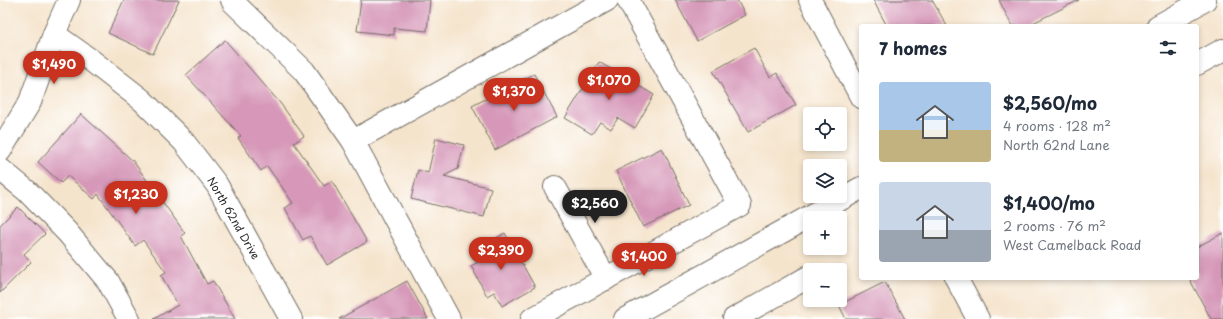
<!DOCTYPE html>
<html lang="en">
<head>
<meta charset="utf-8">
<style>
  body { margin:0; font-family:"Playpen Sans",sans-serif; background:#f6f6f7; color:#1f2937; height:100vh; display:flex; flex-direction:column; font-size:15px; white-space:nowrap }
  * { box-sizing:border-box; margin:0 }
  p { font-size:13px; color:#747a83 }
  .icon { flex:none; width:22px; height:22px; fill:none; stroke:currentColor; stroke-width:2; stroke-linecap:round; stroke-linejoin:round }
  .map { position:relative; flex:1; overflow:hidden }
  .sheet { position:absolute; left:859px; top:24px; width:340px; height:256px; display:flex; flex-direction:column; background:#fff; border-radius:4px; box-shadow:0 2px 6px #0003 }
  .sheet>* { flex:none }
  .tools { position:absolute; left:803px; top:107px; display:grid; gap:8px }
  .tools a { display:grid; place-items:center; width:44px; height:44px; border-radius:4px; background:#fff; box-shadow:0 2px 6px #0003; font-size:20px }
  .price { position:absolute; translate:-50% -34px; padding:0 9px; border-radius:14px; background:#c8321e; color:#fff; font-size:13px; line-height:26px; filter:drop-shadow(0 1px 2px #0008) }
  .price::after { content:''; position:absolute; left:50%; top:24px; width:12px; height:9px; margin-left:-6px; background:inherit; clip-path:polygon(0 0,100% 0,50% 100%) }
  .price.current { background:#222; color:#fff }
  ul { padding:0; list-style:none }
  li { display:flex; align-items:center; gap:12px; height:100px; padding:0 20px }
  li span { display:grid; place-items:center; flex:none; width:112px; height:80px; border-radius:4px; color:#555 }
  li>.icon { margin-inline-start:auto }
  span .icon { width:48px; height:48px; fill:#fffc; stroke-width:1 }
  li b { font-size:17px }
  h2 { display:flex; justify-content:space-between; align-items:center; height:48px; padding:0 20px; font-size:17px }
  .map>svg:first-child { display:block }
</style>
</head>
<body>
<div class="map">
<svg width="1223" height="319" viewBox="0 0 1223 319">
  <rect width="100%" height="100%" fill="#fff"/>
  <filter id="ink" filterUnits="userSpaceOnUse"><feTurbulence type="fractalNoise" baseFrequency=".025" numOctaves="2"/><feDisplacementMap in="SourceGraphic" scale="8" xChannelSelector="R" yChannelSelector="G"/><feConvolveMatrix kernelMatrix="1 2 1 2 8 2 1 2 1" color-interpolation-filters="sRGB"/></filter>
  <filter id="wash" filterUnits="userSpaceOnUse"><feTurbulence type="fractalNoise" baseFrequency=".012" numOctaves="4" result="noise"/><feDisplacementMap in="SourceGraphic" scale="16" xChannelSelector="R" yChannelSelector="G"/><feGaussianBlur stdDeviation="0.9" result="paint"/><feColorMatrix in="noise" values="0 0 0 0 0 0 0 0 0 0 0 0 0 0 0 0 0 1.4 0 .05"/><feComposite in="paint" operator="in"/></filter>
  <g filter="url(#wash)">
    <rect width="100%" height="100%" fill="#f5e4cc"/>
    <g id="blocks">
      <!-- building -->
      <g fill="#d697b8">
        <polygon points="124,0 179,0 153,54 108,33"/>
        <polygon points="361,0 430,0 427,31 394,28 394,35 357,31"/>
        <polygon points="675,0 737,0 745,15 697,41"/>
        <polygon points="873,0 932,0 947,26 887,26"/>
        <polygon points="999,0 1079,0 1027,26 1012,26"/>
        <polygon points="225,40 280,103 304,136 294,143 324,186 332,181 367,242 327,265 310,236 303,240 285,208 293,203 267,166 261,171 238,138 241,136 186,75"/>
        <polygon points="754,48 770,77 777,73 796,105 748,132 713,71"/>
        <polygon points="599,62 654,95 635,128 618,118 611,129 600,122 592,134 565,118"/>
        <polygon points="534,74 557,117 495,150 472,106"/>
        <polygon points="81,114 133,161 185,233 181,236 207,284 213,281 235,319 154,319 178,305 161,275 166,272 143,240 135,246 98,194 94,199 68,176 61,183 38,162"/>
        <polygon points="436,138 464,145 458,169 444,176 491,188 484,217 411,199 418,170 428,173"/>
        <polygon points="662,148 689,205 643,227 616,171"/>
        <polygon points="18,207 45,234 24,254 31,262 0,293 0,225"/>
        <polygon points="505,233 535,287 502,306 494,292 487,296 471,266 478,262 472,252"/>
        <polygon points="1223,233 1223,319 1211,319 1189,278 1197,278 1197,247"/>
        <polygon points="407,281 428,319 339,319"/>
        <polygon points="885,282 905,319 846,319 839,305"/>
      </g>
    </g>
  </g>
  <g filter="url(#ink)">
    <use href="#blocks" fill-opacity="0" stroke="#726c63" stroke-width="1"/>
    <g fill="none" stroke-linecap="round" stroke-linejoin="round">
      <defs>
        <g id="minor">
          <polyline points="232,0 233,2 304,71 353,141 449,319"/>
          <polyline points="810,0 861,97"/>
          <polyline points="54,34 92,61 142,100 184,142 217,185 291,319"/>
          <polyline points="1197,64 1223,50"/>
          <polyline points="353,141 607,0"/>
          <polyline points="0,151 30,102 54,34 69,0"/>
          <polyline points="0,169 27,191 67,232 108,281 129,319"/>
          <polyline points="555,187 606,279"/>
          <polyline points="956,278 978,319"/>
          <polyline points="532,319 740,205 628,0"/>
          <polyline points="734,319 810,276"/>
        </g>
        <g id="major">
          <polyline points="1158,26 1205,0"/>
          <polyline points="625,319 861,188"/>
        </g>
      </defs>
      <!-- minor casing -->
      <use href="#minor" stroke="#726c63" stroke-width="24"/>
      <!-- major casing -->
      <use href="#major" stroke="#726c63" stroke-width="24"/>
      <!-- minor -->
      <use href="#minor" stroke="#fff" stroke-width="22"/>
      <!-- major -->
      <use href="#major" stroke="#fff" stroke-width="22"/>
    </g>
  </g>
  <g text-anchor="middle" dominant-baseline="central" stroke-width="3.5" stroke-linejoin="round" paint-order="stroke">
    <!-- street labels -->
    <g font-size="11" fill="#2b2b2b" stroke="#fff">
      <text transform="translate(234 218) rotate(60)">North 62nd Drive</text>
    </g>
  </g>
</svg>
<div class="tools">
<a><svg class="icon" aria-label="locate" viewBox="0 0 24 24"><circle cx="12" cy="12" r="6"/><path d="M12 2v4M12 18v4M2 12h4M18 12h4"/></svg></a>
<a><svg class="icon" aria-label="layers" viewBox="0 0 24 24"><path d="M12 4l9 5-9 5-9-5zM3 14l9 5 9-5"/></svg></a>
<a>+</a>
<a>−</a>
</div>
<b class="price" style="left:54px;top:85px">$1,490</b>
<b class="price" style="left:609px;top:101px">$1,070</b>
<b class="price" style="left:514px;top:112px">$1,370</b>
<b class="price" style="left:136px;top:215px">$1,230</b>
<b class="price current" style="left:595px;top:224px">$2,560</b>
<b class="price" style="left:501px;top:271px">$2,390</b>
<b class="price" style="left:644px;top:277px">$1,400</b>
<section class="sheet">
<h2>7 homes<svg class="icon" aria-label="filters" viewBox="0 0 24 24"><path d="M4 7h16M4 17h16"/><circle cx="9" cy="7" r="2"/><circle cx="15" cy="17" r="2"/></svg></h2>
<ul>
<li><span style="background:linear-gradient(#a9c7e8 60%,#c2b280 0)"><svg class="icon" aria-label="home" viewBox="0 0 24 24"><path d="M3 11l9-7 9 7M6 9v11h12V9"/></svg></span><div><b>$2,560/mo</b><p>4 rooms · 128 m²</p><p>North 62nd Lane</p></div></li>
<li><span style="background:linear-gradient(#c9d6e8 60%,#9aa5b1 0)"><svg class="icon" aria-label="home" viewBox="0 0 24 24"><path d="M3 11l9-7 9 7M6 9v11h12V9"/></svg></span><div><b>$1,400/mo</b><p>2 rooms · 76 m²</p><p>West Camelback Road</p></div></li>
</ul>
</section>
</div>
</body>
</html>
